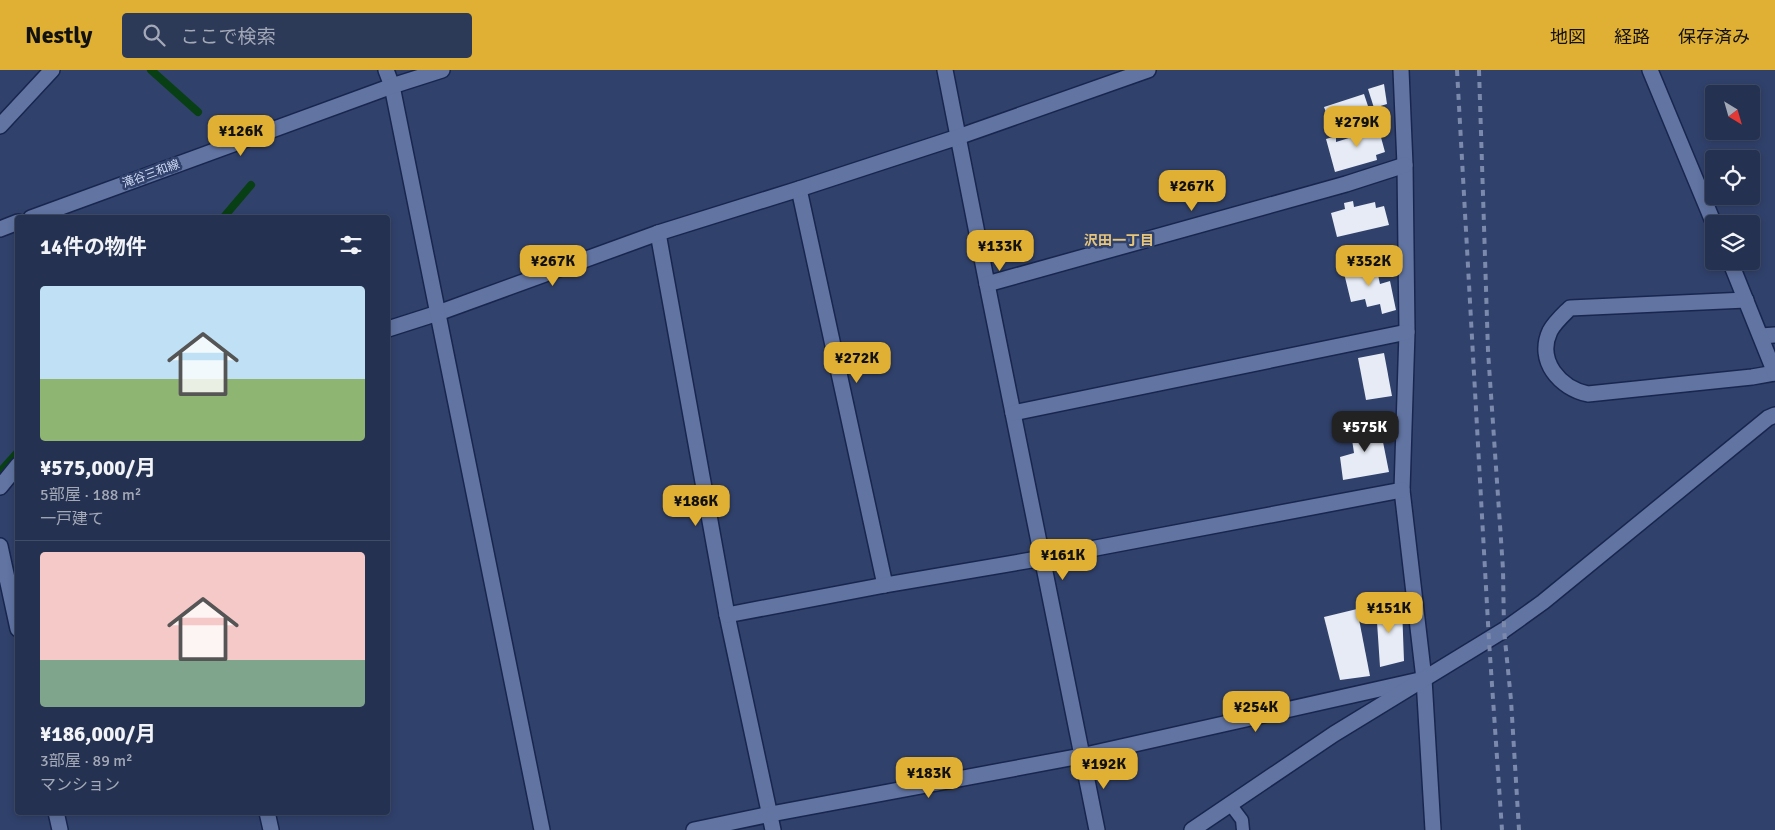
<!DOCTYPE html>
<html lang="ja">
<head>
<meta charset="utf-8">
<style>
  body { margin:0; font-family:Signika,"Noto Sans JP",sans-serif; background:#2c3957; color:#f1f3f6; height:100vh; display:flex; flex-direction:column; font-size:19px; white-space:nowrap }
  * { box-sizing:border-box; margin:0 }
  p { font-size:16px; color:#a3a9b7 }
  .icon { flex:none; width:28px; height:28px; fill:none; stroke:currentColor; stroke-width:2; stroke-linecap:round; stroke-linejoin:round }
  .map { position:relative; flex:1; overflow:hidden }
  .side { position:absolute; left:15px; top:145px; width:375px; height:600px; display:flex; flex-direction:column; background:#243150; border-radius:5px; box-shadow:0 2px 8px #0003,0 0 0 1px #414c67 }
  .side>* { flex:none }
  .needle { width:32px; rotate:143deg }
  .controls { position:absolute; left:1705px; top:15px; display:grid; gap:10px }
  .controls a { display:grid; place-items:center; width:55px; height:55px; border-radius:5px; background:#243150; box-shadow:0 2px 8px #0003,0 0 0 1px #414c67; font-size:25px }
  .price { position:absolute; translate:-50% -42px; padding:0 11px; border-radius:10px; background:#e0b034; color:#111; font-size:16px; line-height:32px; filter:drop-shadow(0 1px 2px #0008) }
  .price::after { content:''; position:absolute; left:50%; top:30px; width:15px; height:11px; margin-left:-8px; background:inherit; clip-path:polygon(0 0,100% 0,50% 100%) }
  .price.current { background:#222; color:#fff }
  ul { padding:0; list-style:none }
  li { display:grid; align-content:center; gap:10px; height:265px; padding:0 25px }
  li+li { border-top:1px solid #414c67 }
  li span { display:grid; place-items:center; height:155px; border-radius:5px; color:#555 }
  li>.icon { margin-inline-start:auto }
  span .icon { width:90px; height:90px; fill:#fffc; stroke-width:1 }
  li b { font-size:21px }
  h2 { display:flex; justify-content:space-between; align-items:center; height:60px; padding:0 25px; font-size:21px }
  header { display:flex; align-items:center; gap:30px; box-sizing:border-box; height:70px; padding:0 25px; background:#e0b034; color:#111 }
  header strong { font-size:24px }
  nav { display:flex; gap:28px; margin-inline-start:auto; font-size:18px }
  .search { width:350px; height:45px; background:#2c3957; display:flex; align-items:center; gap:12px; box-sizing:border-box; padding:0 18px; border-radius:5px; color:#a3a9b7; font-size:19px }
  .map>svg:first-child { display:block }
</style>
</head>
<body>
<header>
<strong>Nestly</strong>
<div class="search"><svg class="icon" aria-label="search" viewBox="0 0 24 24"><circle cx="10" cy="10" r="6"/><path d="M15 15l6 6"/></svg>ここで検索</div>
<nav><a>地図</a><a>経路</a><a>保存済み</a></nav>
</header>
<div class="map">
<svg width="1775" height="760" viewBox="0 0 1775 760">
  <rect width="100%" height="100%" fill="#30416b"/>
  <g fill="none" stroke-linecap="round" stroke-linejoin="round">
    <!-- stream -->
    <g stroke="#093f14" stroke-width="8">
      <polyline points="151,0 198,42"/>
      <polyline points="223,148 251,115"/>
      <polyline points="0,402 18,382"/>
    </g>
  </g>
  <!-- building -->
  <g fill="#e6ebf5">
    <polygon points="1384,14 1387,34 1374,38 1368,19"/>
    <polygon points="1364,24 1369,39 1361,41 1365,54 1334,64 1324,37"/>
    <polygon points="1383,51 1385,59 1379,60 1385,82 1376,85 1377,90 1335,102 1326,69 1336,66 1336,72 1368,62 1366,57"/>
    <polygon points="1353,131 1354,137 1375,132 1376,138 1384,136 1389,155 1337,167 1331,143 1345,139 1344,133"/>
    <polygon points="1375,191 1380,214 1390,211 1396,240 1382,244 1380,234 1367,237 1365,229 1351,232 1343,199"/>
    <polygon points="1384,283 1392,326 1366,330 1358,288"/>
    <polygon points="1379,352 1389,402 1343,410 1340,387 1354,383 1350,356"/>
    <polygon points="1402,537 1404,591 1380,597 1377,552 1369,553 1368,539"/>
    <polygon points="1357,539 1370,606 1340,610 1324,547"/>
  </g>
  <g fill="none" stroke-linecap="round" stroke-linejoin="round">
    <defs>
      <polyline id="lane" points="1230,734 1242,750 1243,760"/>
      <g id="street">
        <polyline points="386,0 392,16"/>
        <polyline points="945,0 987,214 1097,760"/>
        <polyline points="1401,0 1405,95 1407,262 1402,420 1424,609 1433,760"/>
        <polyline points="0,56 52,0"/>
        <polyline points="799,119 885,515"/>
        <polyline points="658,163 727,545 773,760"/>
        <polyline points="987,214 1346,114 1405,95"/>
        <path d="M1746,230L1570,238C1563,245 1555,252 1550,261C1536,291 1560,318 1588,324L1752,307L1775,303"/>
        <polyline points="388,259 438,243 658,163 799,119 958,67 1148,0"/>
        <polyline points="1761,266 1775,265"/>
        <polyline points="1013,343 1407,262"/>
        <polyline points="0,417 18,395"/>
        <polyline points="0,476 18,559"/>
        <polyline points="727,545 885,515 1043,488 1402,420"/>
        <polyline points="56,742 60,760"/>
        <polyline points="267,742 271,760"/>
        <polyline points="694,760 771,744 1081,686 1424,609"/>
        <polyline points="1192,760 1334,664 1504,560 1543,532 1768,348 1775,345"/>
      </g>
      <g id="secondary">
        <polyline points="1650,0 1714,154"/>
        <polyline points="392,16 542,760"/>
        <polyline points="31,148 392,16 442,0"/>
        <polyline points="0,159 18,152"/>
        <polyline points="1730,191 1775,303"/>
      </g>
    </defs>
    <!-- lane casing -->
    <use href="#lane" stroke="#18264e" stroke-width="15"/>
    <!-- street casing -->
    <use href="#street" stroke="#18264e" stroke-width="18"/>
    <!-- secondary casing -->
    <use href="#secondary" stroke="#18264e" stroke-width="18"/>
    <!-- lane -->
    <use href="#lane" stroke="#6174a2" stroke-width="12"/>
    <!-- street -->
    <use href="#street" stroke="#6174a2" stroke-width="15"/>
    <!-- secondary -->
    <use href="#secondary" stroke="#6174a2" stroke-width="15"/>
    <!-- rail -->
    <g stroke="#7b89ac" stroke-width="4" stroke-dasharray="6 6" stroke-linecap="butt">
      <polyline points="1457,0 1489,571 1502,760"/>
      <polyline points="1479,0 1488,281 1503,499 1504,560 1511,630 1519,760"/>
    </g>
  </g>
  <g text-anchor="middle" dominant-baseline="central" stroke-width="5" stroke-linejoin="round" paint-order="stroke">
    <!-- street labels -->
    <g font-size="12" fill="#d0dbf5" stroke="#30416b">
      <text transform="translate(151 104) rotate(-20)">滝谷三和線</text>
    </g>
    <!-- neighbourhood labels -->
    <g font-size="14" font-weight="bold" fill="#e7c67c" stroke="#30416b">
      <text x="1119" y="170">沢田一丁目</text>
    </g>
  </g>
</svg>
<div class="controls">
<a><svg class="needle" viewBox="-14 -14 28 28"><path d="M0-13l5 13h-10z" fill="#e53935"/><path d="M0 13l5-13h-10z" fill="#a3a9b7"/></svg></a>
<a><svg class="icon" aria-label="locate" viewBox="0 0 24 24"><circle cx="12" cy="12" r="6"/><path d="M12 2v4M12 18v4M2 12h4M18 12h4"/></svg></a>
<a><svg class="icon" aria-label="layers" viewBox="0 0 24 24"><path d="M12 4l9 5-9 5-9-5zM3 14l9 5 9-5"/></svg></a>
</div>
<b class="price" style="left:1357px;top:78px">¥279K</b>
<b class="price" style="left:241px;top:87px">¥126K</b>
<b class="price" style="left:1192px;top:142px">¥267K</b>
<b class="price" style="left:1000px;top:202px">¥133K</b>
<b class="price" style="left:553px;top:217px">¥267K</b>
<b class="price" style="left:1369px;top:217px">¥352K</b>
<b class="price" style="left:857px;top:314px">¥272K</b>
<b class="price current" style="left:1365px;top:383px">¥575K</b>
<b class="price" style="left:696px;top:457px">¥186K</b>
<b class="price" style="left:1063px;top:511px">¥161K</b>
<b class="price" style="left:1389px;top:564px">¥151K</b>
<b class="price" style="left:1256px;top:663px">¥254K</b>
<b class="price" style="left:1104px;top:720px">¥192K</b>
<b class="price" style="left:929px;top:729px">¥183K</b>
<section class="side">
<h2>14件の物件<svg class="icon" aria-label="filters" viewBox="0 0 24 24"><path d="M4 7h16M4 17h16"/><circle cx="9" cy="7" r="2"/><circle cx="15" cy="17" r="2"/></svg></h2>
<ul>
<li><span style="background:linear-gradient(#bfe0f5 60%,#8fb573 0)"><svg class="icon" aria-label="home" viewBox="0 0 24 24"><path d="M3 11l9-7 9 7M6 9v11h12V9"/></svg></span><div><b>¥575,000/月</b><p>5部屋 · 188 m²</p><p>一戸建て</p></div></li>
<li><span style="background:linear-gradient(#f6c9c9 70%,#7fa58c 0)"><svg class="icon" aria-label="home" viewBox="0 0 24 24"><path d="M3 11l9-7 9 7M6 9v11h12V9"/></svg></span><div><b>¥186,000/月</b><p>3部屋 · 89 m²</p><p>マンション</p></div></li>
</ul>
</section>
</div>
</body>
</html>
